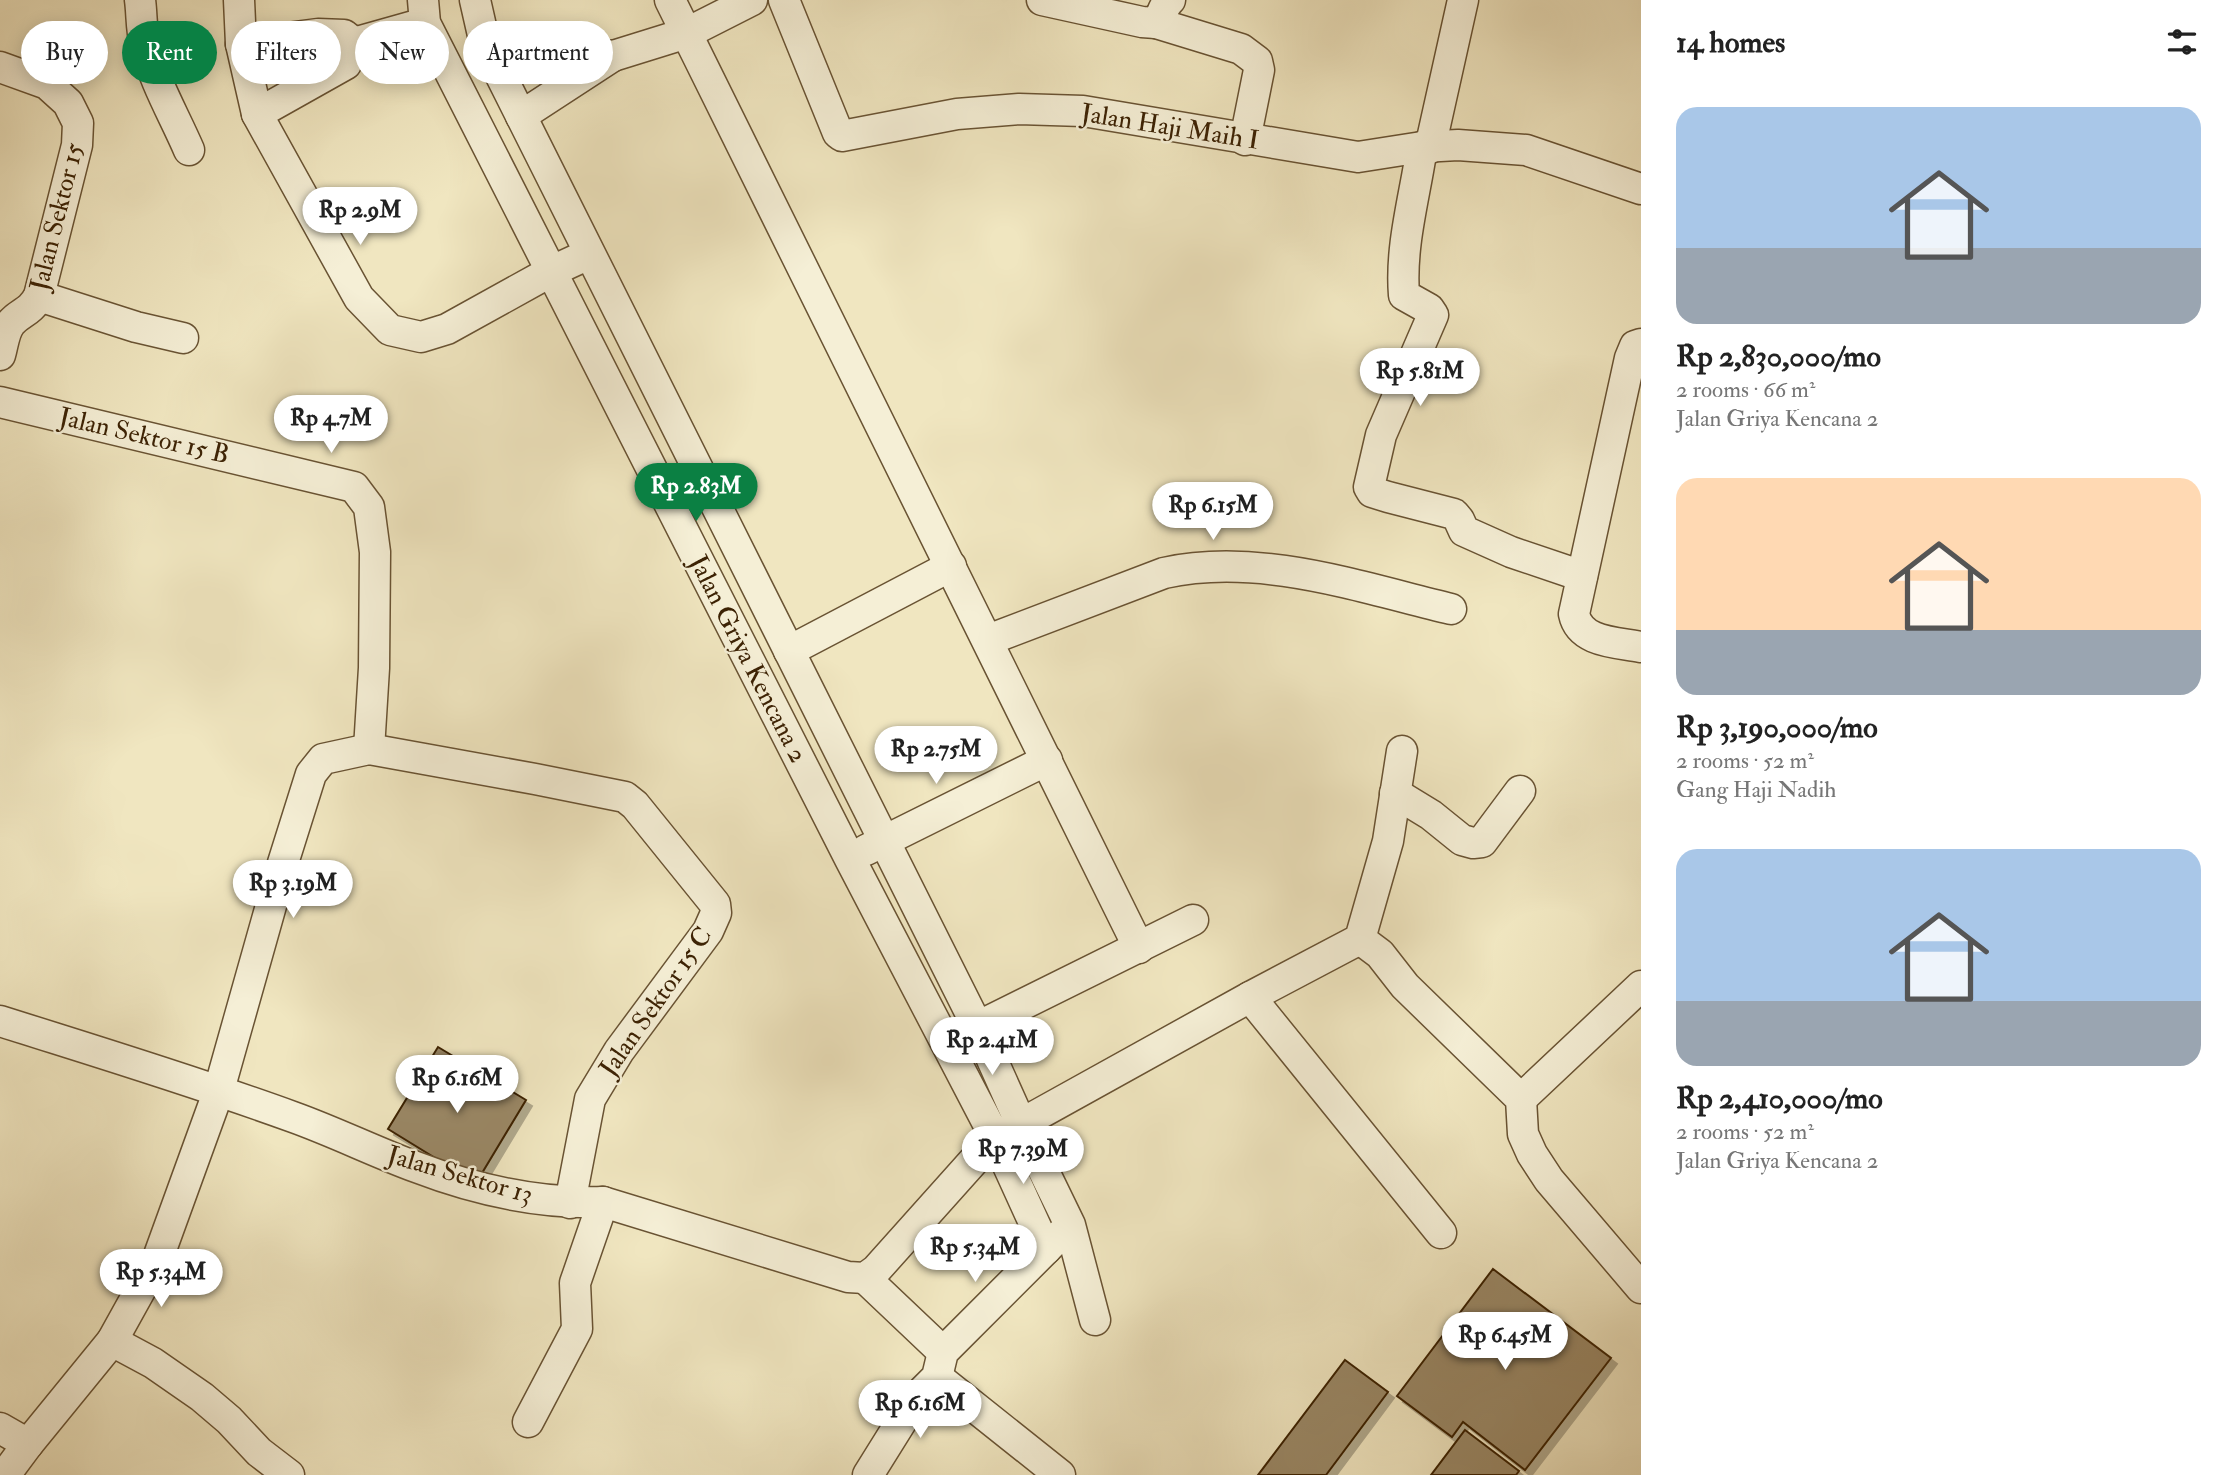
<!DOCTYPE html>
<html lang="en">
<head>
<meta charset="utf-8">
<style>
  body { margin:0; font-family:"IM FELL Double Pica",serif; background:#f6f6f6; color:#222; height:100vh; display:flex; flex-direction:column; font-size:26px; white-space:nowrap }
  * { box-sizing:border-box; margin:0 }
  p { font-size:23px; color:#767676 }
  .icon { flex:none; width:38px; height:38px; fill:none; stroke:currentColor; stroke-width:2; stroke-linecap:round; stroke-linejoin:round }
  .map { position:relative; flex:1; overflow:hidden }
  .details { display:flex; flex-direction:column; background:#fff; width:595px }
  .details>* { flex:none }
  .hud { position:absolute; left:21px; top:21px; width:665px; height:63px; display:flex; gap:14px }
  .price { position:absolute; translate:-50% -60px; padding:0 16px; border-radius:24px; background:#fff; color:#222; font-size:23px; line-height:46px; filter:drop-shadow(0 2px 4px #0008) }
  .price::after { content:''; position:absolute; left:50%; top:42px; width:21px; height:16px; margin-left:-10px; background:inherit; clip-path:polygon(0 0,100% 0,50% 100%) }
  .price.on { background:#0b8043; color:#fff }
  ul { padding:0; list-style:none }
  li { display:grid; align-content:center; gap:14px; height:371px; padding:0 35px }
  li span { display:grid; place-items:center; height:217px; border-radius:21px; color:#555 }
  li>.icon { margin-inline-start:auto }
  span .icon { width:126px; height:126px; fill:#fffc; stroke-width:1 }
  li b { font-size:30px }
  h2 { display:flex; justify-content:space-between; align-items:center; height:84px; padding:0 35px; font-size:30px }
  .chip { padding:0 24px; border-radius:32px; background:#fff; box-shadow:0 4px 18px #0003; font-size:24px; line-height:63px }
  .chip.on { background:#0b8043; color:#fff }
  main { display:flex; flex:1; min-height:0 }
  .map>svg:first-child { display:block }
</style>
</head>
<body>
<main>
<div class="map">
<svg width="1641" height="1475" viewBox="0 0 1641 1475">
  <defs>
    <filter id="shadow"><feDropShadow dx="6" dy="6" stdDeviation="0" flood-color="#0004"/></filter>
  </defs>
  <rect width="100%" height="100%" fill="#f0e6c0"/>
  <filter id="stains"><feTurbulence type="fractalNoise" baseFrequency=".00286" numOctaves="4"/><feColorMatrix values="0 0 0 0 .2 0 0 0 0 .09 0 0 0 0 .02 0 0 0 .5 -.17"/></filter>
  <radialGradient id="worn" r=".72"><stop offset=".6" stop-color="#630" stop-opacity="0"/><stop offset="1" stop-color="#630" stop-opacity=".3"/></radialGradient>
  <!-- building -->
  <g fill="#9a8866" stroke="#3c2204" stroke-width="2" filter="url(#shadow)">
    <polygon points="438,1047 526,1100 476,1183 388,1129"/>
    <polygon points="1493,1269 1611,1358 1525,1470 1463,1422 1452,1437 1397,1396"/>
    <polygon points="1345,1360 1388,1392 1326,1475 1258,1475"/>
    <polygon points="1465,1430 1519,1471 1516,1475 1431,1475"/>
  </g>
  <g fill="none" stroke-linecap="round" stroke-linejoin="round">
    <defs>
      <g id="minor">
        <path d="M140,0C142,14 141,30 145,44C154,82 174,115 189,150"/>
        <polyline points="239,0 241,44 257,114 359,298 390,330 421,337 447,329 550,272 589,254"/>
        <polyline points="423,0 425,23 850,859 995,1137 1046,1249"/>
        <polyline points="475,0 485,44 978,1028 1021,1124 1070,1225 1095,1320"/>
        <polyline points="670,0 1139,948"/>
        <polyline points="784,0 838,133 842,136 957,114 1019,109 1083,111 1358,157 1422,147 1458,145 1526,150 1641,189"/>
        <path d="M1042,0L1142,22L1156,23C1163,16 1162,7 1170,0"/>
        <polyline points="1156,23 1241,49 1257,61 1259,70 1245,140"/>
        <polyline points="354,43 425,23"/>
        <polyline points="241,44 318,34 344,35 354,43 346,64 257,114"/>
        <polyline points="485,44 613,56 521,116"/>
        <polyline points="613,56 687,33 752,0"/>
        <path d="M0,67L47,84L68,103L78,123L77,145L39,296C29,314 21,311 11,323C4,331 3,345 0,355"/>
        <path d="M1422,147C1415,196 1400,245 1404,295L1429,309L1433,315L1381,435L1369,487L1372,492L1388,497L1454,514L1459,520L1464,531L1511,552L1582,576"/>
        <polyline points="1430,148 1463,0"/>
        <polyline points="39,296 136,327 183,338"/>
        <path d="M1641,344L1635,346L1630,358L1574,614C1580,643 1617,642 1641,647"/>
        <polyline points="0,402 354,487 369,507 375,552 374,668 369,749"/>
        <path d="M988,640L1164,573C1259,552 1359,587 1451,609"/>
        <polyline points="789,651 951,566"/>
        <polyline points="1395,793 1431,815 1462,840 1473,843 1482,842 1520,791"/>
        <polyline points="866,850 1047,760"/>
        <polyline points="1360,939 1380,954 1405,986 1521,1099 1523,1134 1532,1154 1549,1180 1641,1288"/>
        <polyline points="1250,997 1441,1233"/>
        <path d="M0,1021C98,1052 197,1082 293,1117C335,1132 375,1152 416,1167C476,1190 539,1204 603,1202L848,1277L865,1278L876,1270L995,1137L1021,1124L1250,997L1360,939L1388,841L1402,751"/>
        <polyline points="961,1035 1193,920"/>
        <polyline points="1521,1099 1641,986"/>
        <polyline points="865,1278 943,1352"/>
        <polyline points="112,1341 153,1363 202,1397 229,1420 259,1452 289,1475"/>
        <polyline points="937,1377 1060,1475"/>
        <polyline points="528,1422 577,1329 575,1283 603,1202"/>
        <polyline points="0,1428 28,1444"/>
        <polyline points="5,1475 28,1444 112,1341 158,1258 219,1090 283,863 311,774 323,759 369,749 535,779 625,797 635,805 715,904 716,913 708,931 619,1051 590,1099 570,1203"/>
        <polyline points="868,1475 916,1398 937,1377 943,1352 1060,1235"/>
      </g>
    </defs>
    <!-- minor casing -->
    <use href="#minor" stroke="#695333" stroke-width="33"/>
    <!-- minor -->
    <use href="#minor" stroke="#f5efd6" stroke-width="30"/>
  </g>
  <g text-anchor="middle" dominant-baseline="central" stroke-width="5" stroke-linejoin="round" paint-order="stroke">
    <!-- street labels -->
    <g font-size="26" fill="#3c2204" stroke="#f5efd6">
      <text transform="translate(1170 127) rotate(9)">Jalan Haji Maih I</text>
      <text transform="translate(57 217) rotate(-76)">Jalan Sektor 15</text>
      <text transform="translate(144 436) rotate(13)">Jalan Sektor 15 B</text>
      <text transform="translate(748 659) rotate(63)">Jalan Griya Kencana 2</text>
      <text transform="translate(656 1002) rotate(-55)">Jalan Sektor 15 C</text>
      <text transform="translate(460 1175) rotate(16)">Jalan Sektor 13</text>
    </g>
  </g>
  <rect width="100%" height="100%" filter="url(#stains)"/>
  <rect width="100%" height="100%" fill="url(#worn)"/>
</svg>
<b class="price" style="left:360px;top:247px">Rp 2.9M</b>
<b class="price" style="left:1420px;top:408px">Rp 5.81M</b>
<b class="price" style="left:331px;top:455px">Rp 4.7M</b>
<b class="price on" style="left:696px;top:523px">Rp 2.83M</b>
<b class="price" style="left:1213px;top:542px">Rp 6.15M</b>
<b class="price" style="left:936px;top:786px">Rp 2.75M</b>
<b class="price" style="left:293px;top:920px">Rp 3.19M</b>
<b class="price" style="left:992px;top:1077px">Rp 2.41M</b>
<b class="price" style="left:457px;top:1115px">Rp 6.16M</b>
<b class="price" style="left:1023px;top:1186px">Rp 7.39M</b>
<b class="price" style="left:975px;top:1284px">Rp 5.34M</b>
<b class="price" style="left:161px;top:1309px">Rp 5.34M</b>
<b class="price" style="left:1505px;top:1372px">Rp 6.45M</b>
<b class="price" style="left:920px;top:1440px">Rp 6.16M</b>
<div class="hud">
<a class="chip">Buy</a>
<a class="chip on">Rent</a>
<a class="chip">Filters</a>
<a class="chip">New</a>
<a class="chip">Apartment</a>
</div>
</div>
<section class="details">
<h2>14 homes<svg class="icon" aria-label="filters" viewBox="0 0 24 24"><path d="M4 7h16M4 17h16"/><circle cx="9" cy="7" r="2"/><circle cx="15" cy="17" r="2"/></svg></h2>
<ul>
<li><span style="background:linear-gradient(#a9c7e8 65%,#9aa5b1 0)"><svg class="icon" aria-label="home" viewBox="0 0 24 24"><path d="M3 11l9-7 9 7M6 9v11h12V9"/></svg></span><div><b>Rp 2,830,000/mo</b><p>2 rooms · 66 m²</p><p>Jalan Griya Kencana 2</p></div></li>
<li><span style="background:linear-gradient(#ffd9b3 70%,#9aa5b1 0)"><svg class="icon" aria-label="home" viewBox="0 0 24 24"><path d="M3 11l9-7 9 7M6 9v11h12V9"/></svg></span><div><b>Rp 3,190,000/mo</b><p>2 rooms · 52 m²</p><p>Gang Haji Nadih</p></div></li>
<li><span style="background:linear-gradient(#a9c7e8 70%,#9aa5b1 0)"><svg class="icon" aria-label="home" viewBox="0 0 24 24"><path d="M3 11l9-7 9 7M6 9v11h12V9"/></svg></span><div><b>Rp 2,410,000/mo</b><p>2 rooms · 52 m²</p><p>Jalan Griya Kencana 2</p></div></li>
</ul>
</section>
</main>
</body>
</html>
